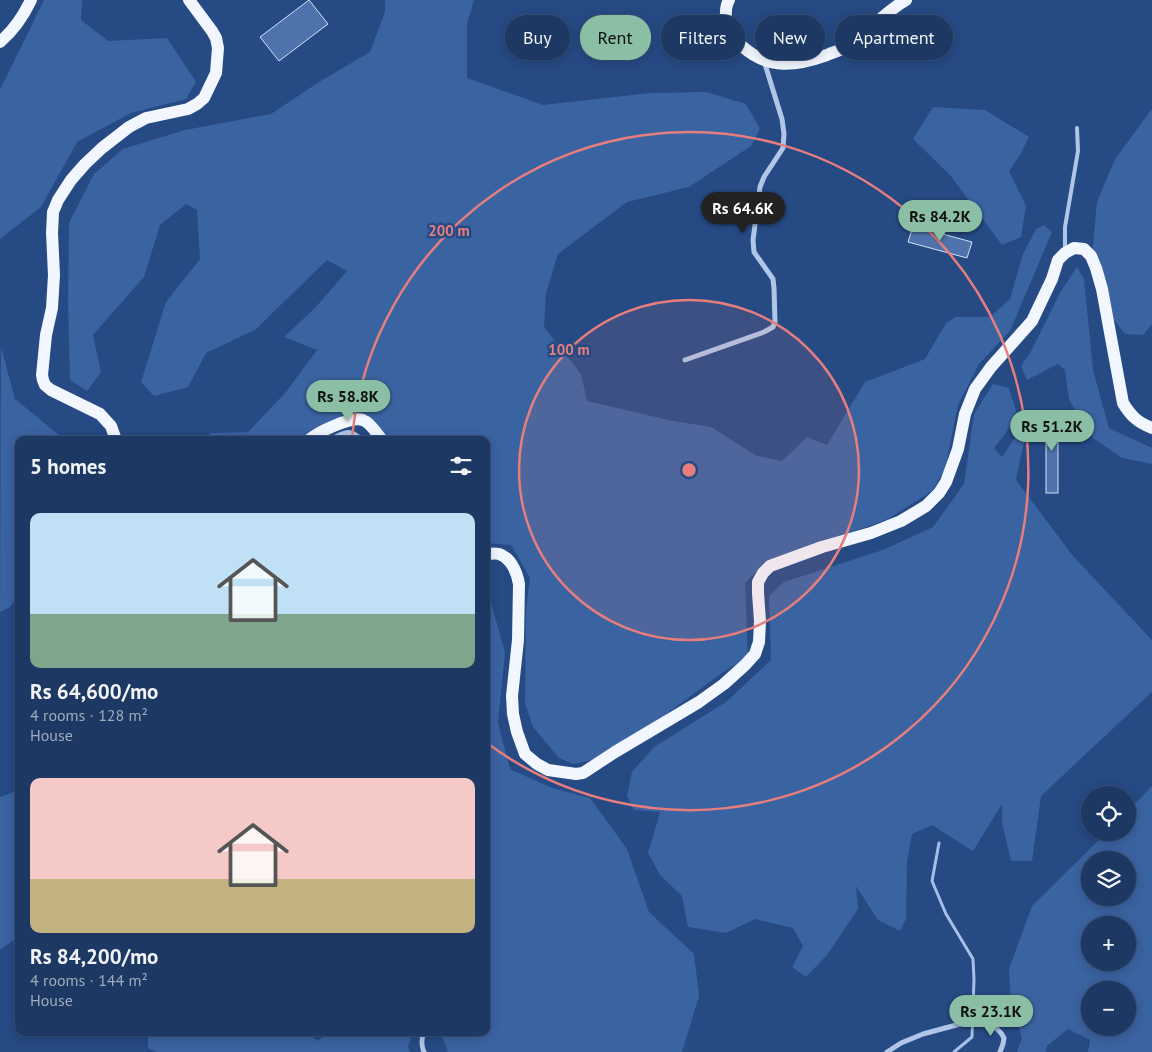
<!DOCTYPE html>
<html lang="en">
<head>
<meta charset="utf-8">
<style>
  body { margin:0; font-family:"PT Sans",sans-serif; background:#29436c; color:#f1f3f6; height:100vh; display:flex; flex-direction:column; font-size:19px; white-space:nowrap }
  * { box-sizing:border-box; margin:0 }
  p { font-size:16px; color:#a0acbe }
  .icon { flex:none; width:28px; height:28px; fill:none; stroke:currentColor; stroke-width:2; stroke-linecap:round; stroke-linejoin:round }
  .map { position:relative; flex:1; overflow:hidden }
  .side { position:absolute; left:15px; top:436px; width:475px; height:600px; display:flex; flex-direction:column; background:#1c3863; border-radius:10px; box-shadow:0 2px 12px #0003,0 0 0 1px #3a5278 }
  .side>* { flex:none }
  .banner { position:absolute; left:505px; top:15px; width:475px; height:45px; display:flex; gap:10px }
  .fabs { position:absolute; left:1081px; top:786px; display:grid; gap:10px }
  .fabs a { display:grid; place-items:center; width:55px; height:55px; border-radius:50%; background:#1c3863; box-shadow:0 2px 12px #0003,0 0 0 1px #3a5278; font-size:25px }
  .price { position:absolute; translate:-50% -42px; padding:0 11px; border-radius:18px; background:#8abfa5; color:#111; font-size:16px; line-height:32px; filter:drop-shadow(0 1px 2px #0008) }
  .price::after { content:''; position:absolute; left:50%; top:30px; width:15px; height:11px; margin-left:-8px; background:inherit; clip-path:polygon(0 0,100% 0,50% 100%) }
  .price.on { background:#222; color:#fff }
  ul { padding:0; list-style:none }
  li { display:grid; align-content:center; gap:10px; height:265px; padding:0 15px }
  li span { display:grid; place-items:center; height:155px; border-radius:10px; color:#555 }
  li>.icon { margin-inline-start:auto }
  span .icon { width:90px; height:90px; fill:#fffc; stroke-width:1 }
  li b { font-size:21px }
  h2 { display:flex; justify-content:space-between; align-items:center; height:60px; padding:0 15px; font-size:21px }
  .tag { padding:0 18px; border-radius:22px; background:#1c3863; box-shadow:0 2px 12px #0003,0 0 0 1px #3a5278; font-size:18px; line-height:45px }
  .tag.on { background:#8abfa5; color:#111 }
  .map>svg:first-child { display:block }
</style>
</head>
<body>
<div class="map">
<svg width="1152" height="1052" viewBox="0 0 1152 1052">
  <rect width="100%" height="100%" fill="#264a84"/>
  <!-- green -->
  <g fill="#3a63a1" fill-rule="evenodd">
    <polygon points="44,0 82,0 81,20 108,41 167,38 196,82 186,99 131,113 77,142 41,207 0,239 0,90"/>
    <polygon points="385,0 474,0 467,24 467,78 543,105 650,93 706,92 746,104 760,129 751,146 689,187 627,202 558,254 546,293 544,327 581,374 587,401 673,421 711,427 757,456 782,461 807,437 827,445 865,382 925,359 946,323 956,317 990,317 1010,299 1023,254 1036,229 1044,225 1052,232 1010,331 979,364 958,405 945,469 932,491 888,519 803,550 758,570 745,583 748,658 726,670 654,723 597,759 573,764 559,758 533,727 525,703 526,610 530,578 511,545 486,543 486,440 389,440 362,414 307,440 208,440 210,433 248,432 286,392 317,350 284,337 315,308 347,271 327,260 255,330 206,353 188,387 154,396 141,382 166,302 200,259 197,210 186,204 160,225 144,277 93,335 101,372 87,391 70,380 68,303 69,223 94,174 123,149 185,130 271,114 319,82 370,52 385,12"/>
    <polygon points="933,107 985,110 1029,137 1020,155 1009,171 1026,206 1021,237 1002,245 950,175 913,139"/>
    <polygon points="1152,109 1152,324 1143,335 1125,334 1106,310 1091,268 1097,202 1115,159"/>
    <polygon points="1077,267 1084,279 1093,370 1109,428 1152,448 1152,464 1122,458 1093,438 1069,400 1065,370 1058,364 1027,380 1021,366 1030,353 1061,291"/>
    <polygon points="1,347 15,399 65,440 19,440 19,596 10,607 0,612"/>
    <polygon points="993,384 1009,388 1018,417 994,448 1002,457 1019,431 1025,437 1016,480 1073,556 1152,640 1152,692 1041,796 1032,861 1011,861 1002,823 1002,804 973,851 932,825 912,834 907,862 906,919 900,931 878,920 856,886 858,909 827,955 806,977 792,967 803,946 793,928 755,919 726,933 688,927 682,896 660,875 648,853 660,812 634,810 627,796 632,772 654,747 726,702 771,660 769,596 784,582 883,550 933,527 964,484 974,414"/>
    <polygon points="486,585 505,652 498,723 510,769 552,788 590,798 627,849 649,912 694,954 699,996 682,1052 448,1052 441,1033 486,1032"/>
    <path d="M1152,786V1052H1088L1090,1040L1068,1029L1047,1046L1046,1052H1017L1022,1037L1011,1008L1009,969L1032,906L1106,833L1128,832V811ZM1090,860H1128V898H1090ZM1090,925H1128V962H1090ZM1090,990H1128V1028H1090Z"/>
    <polygon points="19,790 19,936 0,950 0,797"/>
    <polygon points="307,1032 317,1041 328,1033 413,1033 408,1047 410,1052 157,1052 148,1048 148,1033"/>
  </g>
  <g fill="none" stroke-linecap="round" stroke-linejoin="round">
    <!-- stream -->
    <polyline stroke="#a4c0e8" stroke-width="3" points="939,843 932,881 946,914 973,959 974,979 972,1037 954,1052"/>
  </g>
  <!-- building -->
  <g fill="#4e73ac" stroke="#d3e1f6">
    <polygon points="309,0 328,24 279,61 260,37"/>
    <polygon points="913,226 972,242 967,258 908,242"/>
    <rect x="1046" y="411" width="12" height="82"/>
  </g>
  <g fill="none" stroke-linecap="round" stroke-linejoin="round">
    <!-- lane -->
    <polyline stroke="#b0c6e8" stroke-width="4" points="1065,249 1065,227 1078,151 1077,128"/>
    <!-- street -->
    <g stroke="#b0c6e8" stroke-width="5">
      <polyline points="685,360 764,332 773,327 775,322 774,288 773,279 754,252 753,240 760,187 764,177 783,148 784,134 782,119 764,61"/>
      <path d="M330,440C345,432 349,428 362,440"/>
      <path d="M424,1032C421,1040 421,1045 424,1052"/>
      <polyline points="887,1052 901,1043 923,1034 960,1024 982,1023 995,1027 1001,1033 1004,1038 1003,1044 1000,1052"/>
    </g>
    <!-- primary -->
    <g stroke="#f2f6fe" stroke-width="12">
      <path d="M729,0C724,8 725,30 732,37C735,41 740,44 743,47C769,70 796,66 827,55C833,52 839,51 845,48C849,45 853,42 857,39C874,26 888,10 906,0"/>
      <path d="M0,42C14,30 23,17 31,0"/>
      <polyline points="116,440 111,426 100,414 51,390 45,385 43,380 42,375 46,335 52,308 54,275 52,233 53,212 58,200 71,180 85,164 102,148 129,127 146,118 188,109 197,104 204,98 216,73 218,48 216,38 212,31 189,0"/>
      <path d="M309,440C318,432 351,416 363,420C371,423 377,434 382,440"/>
      <path d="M486,554C490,554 495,553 499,554C511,558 517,572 519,584L518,640L512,696L513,714L517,732L525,754L537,764L548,770L576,774L583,773L615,752L699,702L724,684L745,665L755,654L759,642L760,621L758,593V582L763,573L770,566L822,547L871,533L901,521L926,506L939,493L946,482L958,449L965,414L975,389L991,367L1032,321L1052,279L1058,260L1065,253L1074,248L1084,249L1091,256L1096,268L1102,289L1123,403C1131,416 1137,422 1152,428"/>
    </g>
  </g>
  <!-- distance rings -->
  <circle cx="689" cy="470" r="170" fill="#e67e7e" fill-opacity=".12"/>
  <g fill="none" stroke="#e67e7e" stroke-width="2.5">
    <circle cx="689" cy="470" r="170"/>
    <path d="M352 438A339 339 0 1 1 487 743"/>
  </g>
  <circle cx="689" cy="470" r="8" fill="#e67e7e" stroke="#264a84" stroke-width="2.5"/>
  <g font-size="15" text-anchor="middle" font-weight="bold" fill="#e67e7e" stroke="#264a84" stroke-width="5" stroke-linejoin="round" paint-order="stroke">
    <text x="449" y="236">200 m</text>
    <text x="569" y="355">100 m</text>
  </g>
</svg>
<div class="fabs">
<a><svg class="icon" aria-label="locate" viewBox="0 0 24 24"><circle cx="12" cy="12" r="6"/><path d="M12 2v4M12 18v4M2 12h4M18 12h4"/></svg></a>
<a><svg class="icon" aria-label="layers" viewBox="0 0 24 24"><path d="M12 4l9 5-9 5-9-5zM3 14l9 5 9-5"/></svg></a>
<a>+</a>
<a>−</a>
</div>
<b class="price on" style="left:743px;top:234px">Rs 64.6K</b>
<b class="price" style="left:940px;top:242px">Rs 84.2K</b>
<b class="price" style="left:348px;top:422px">Rs 58.8K</b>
<b class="price" style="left:1052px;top:452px">Rs 51.2K</b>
<b class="price" style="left:991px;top:1037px">Rs 23.1K</b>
<div class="banner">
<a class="tag">Buy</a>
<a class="tag on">Rent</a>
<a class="tag">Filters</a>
<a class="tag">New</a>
<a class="tag">Apartment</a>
</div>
<section class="side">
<h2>5 homes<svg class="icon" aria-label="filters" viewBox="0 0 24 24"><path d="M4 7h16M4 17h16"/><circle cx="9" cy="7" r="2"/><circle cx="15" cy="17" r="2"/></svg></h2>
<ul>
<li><span style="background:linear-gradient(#bfe0f5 65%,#7fa58c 0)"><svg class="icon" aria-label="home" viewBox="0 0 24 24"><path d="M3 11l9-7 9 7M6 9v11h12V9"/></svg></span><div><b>Rs 64,600/mo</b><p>4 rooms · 128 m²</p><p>House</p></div></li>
<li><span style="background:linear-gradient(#f6c9c9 65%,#c2b280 0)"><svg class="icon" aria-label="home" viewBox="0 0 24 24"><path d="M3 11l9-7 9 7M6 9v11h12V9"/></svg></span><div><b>Rs 84,200/mo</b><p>4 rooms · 144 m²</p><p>House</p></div></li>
</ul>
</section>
</div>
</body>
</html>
